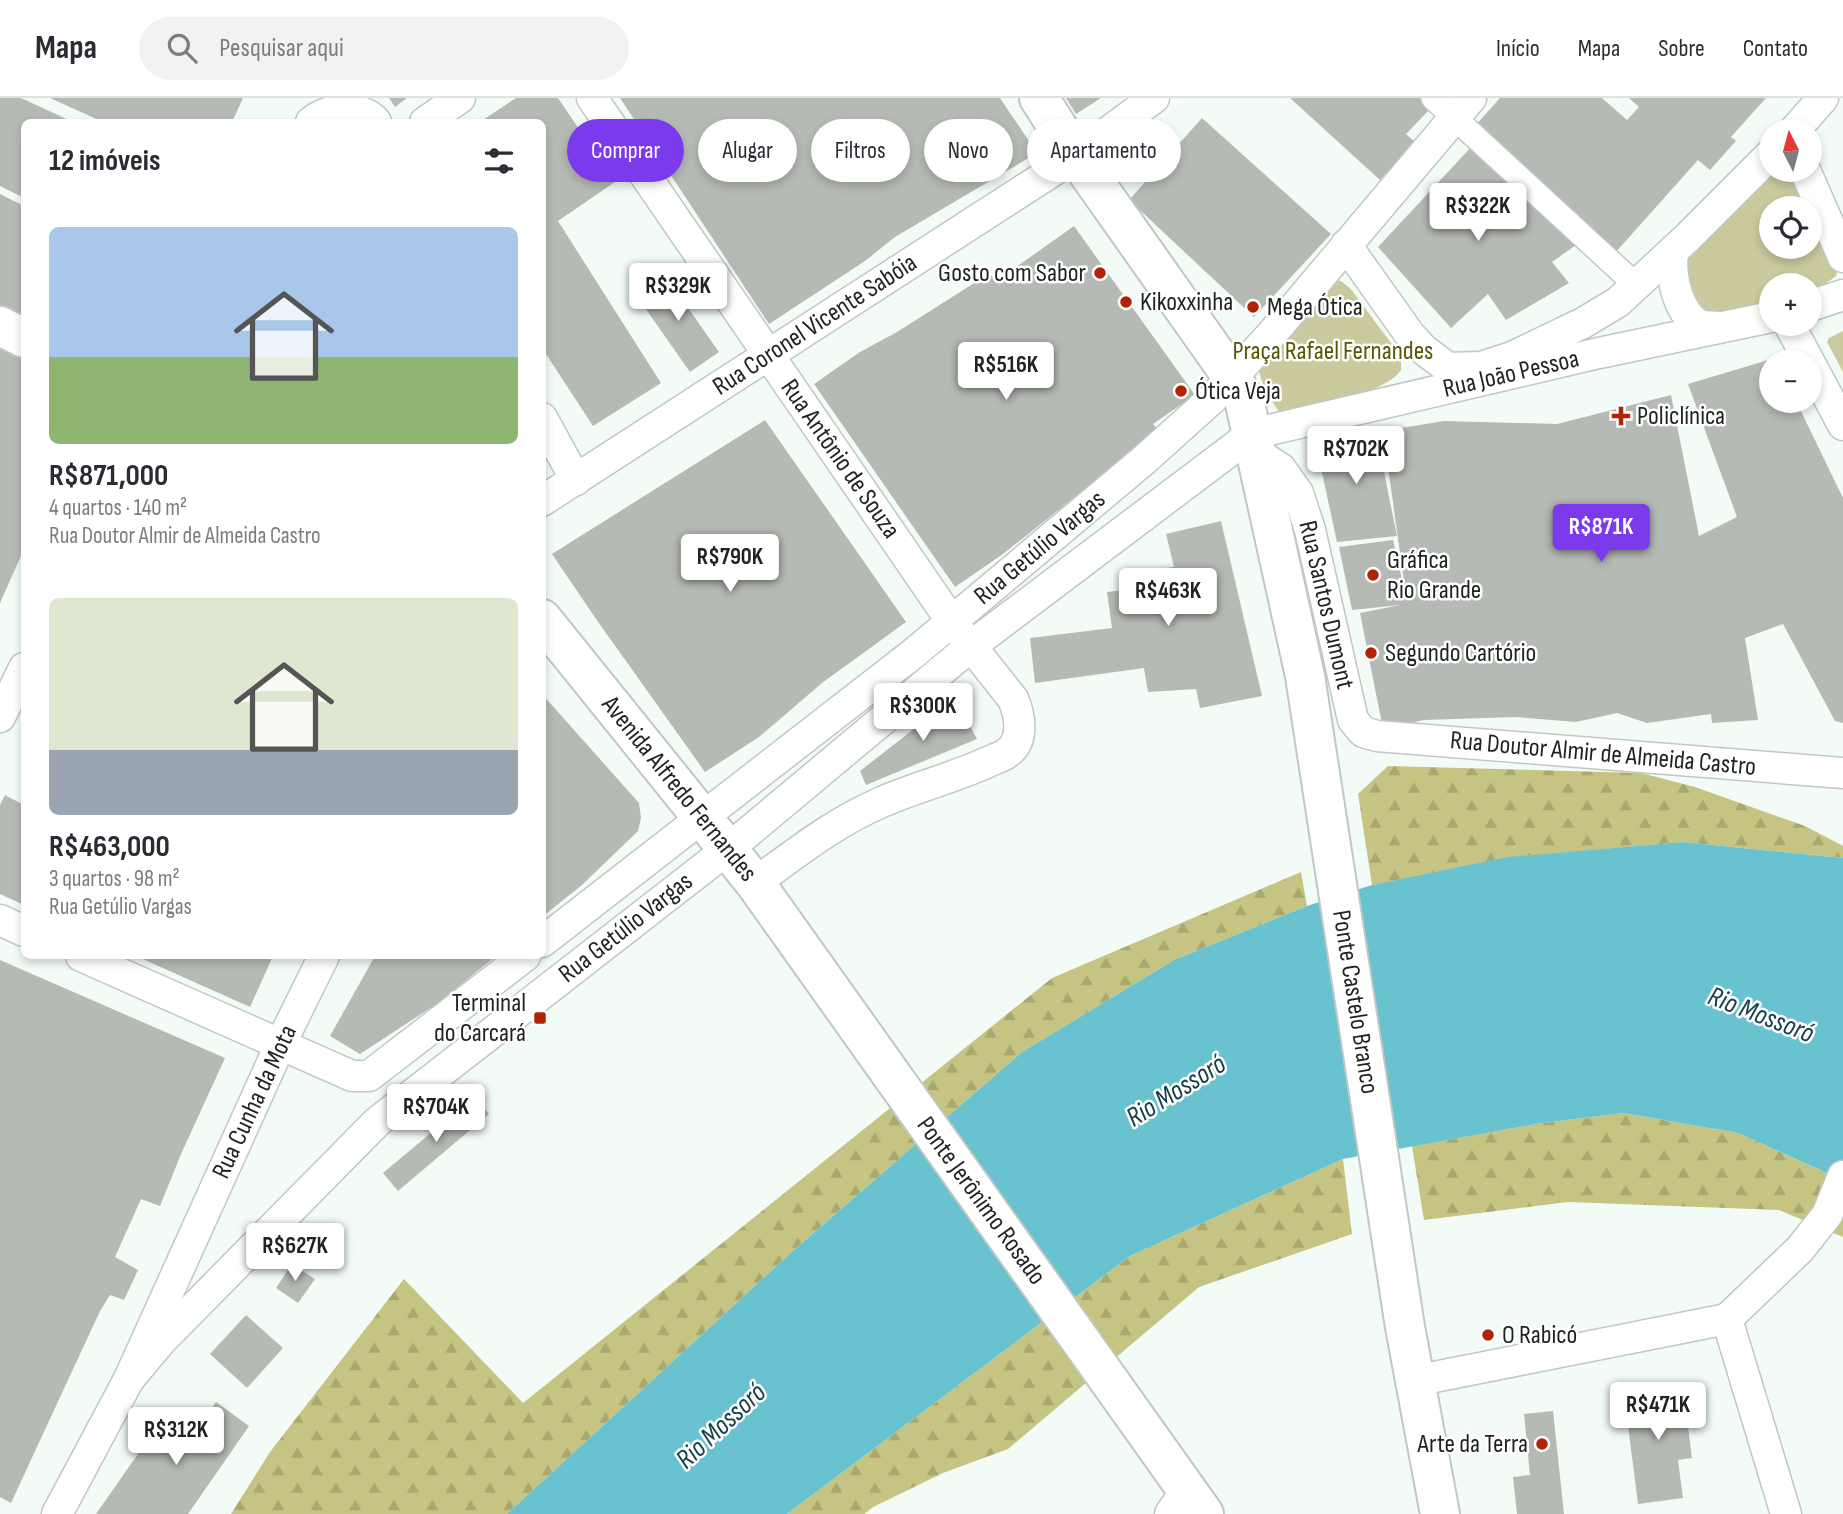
<!DOCTYPE html>
<html lang="pt">
<head>
<meta charset="utf-8">
<style>
  body { margin:0; font-family:"Sofia Sans Condensed",sans-serif; background:#f2f2f3; color:#2b2b33; height:100vh; display:flex; flex-direction:column; font-size:26px; white-space:nowrap }
  * { box-sizing:border-box; margin:0 }
  p { font-size:23px; color:#7c7c81 }
  .icon { flex:none; width:38px; height:38px; fill:none; stroke:currentColor; stroke-width:2; stroke-linecap:round; stroke-linejoin:round }
  .map { position:relative; flex:1; overflow:hidden }
  .drawer { position:absolute; left:21px; top:21px; width:525px; height:840px; display:flex; flex-direction:column; background:#fff; border-radius:10px; box-shadow:0 4px 10px #0003 }
  .drawer>* { flex:none }
  .hud { position:absolute; left:567px; top:21px; width:665px; height:63px; display:flex; gap:14px }
  .needle { width:46px; rotate:354deg }
  .buttons { position:absolute; left:1759px; top:21px; display:grid; gap:14px }
  .buttons a { display:grid; place-items:center; width:63px; height:63px; border-radius:50%; background:#fff; box-shadow:0 4px 10px #0003; font-size:35px }
  .price { position:absolute; translate:-50% -60px; padding:0 16px; border-radius:7px; background:#fff; color:#222; font-size:23px; line-height:46px; filter:drop-shadow(0 2px 4px #0008) }
  .price::after { content:''; position:absolute; left:50%; top:42px; width:21px; height:16px; margin-left:-10px; background:inherit; clip-path:polygon(0 0,100% 0,50% 100%) }
  .price.selected { background:#7c3aed; color:#fff }
  ul { padding:0; list-style:none }
  li { display:grid; align-content:center; gap:14px; height:371px; padding:0 28px }
  li span { display:grid; place-items:center; height:217px; border-radius:10px; color:#555 }
  li>.icon { margin-inline-start:auto }
  span .icon { width:126px; height:126px; fill:#fffc; stroke-width:1 }
  li b { font-size:30px }
  h2 { display:flex; justify-content:space-between; align-items:center; height:84px; padding:0 28px; font-size:30px }
  .tag { padding:0 24px; border-radius:32px; background:#fff; box-shadow:0 4px 10px #0003; font-size:24px; line-height:63px }
  .tag.selected { background:#7c3aed; color:#fff }
  header { display:flex; align-items:center; gap:42px; box-sizing:border-box; height:98px; padding:0 35px; background:#fff; border-bottom:2px solid #e1e1e2 }
  header strong { font-size:33px }
  nav { display:flex; gap:38px; margin-inline-start:auto; font-size:24px }
  .search { width:490px; height:63px; background:#f2f2f3; display:flex; align-items:center; gap:18px; box-sizing:border-box; padding:0 24px; border-radius:38px; color:#7c7c81; font-size:26px }
  .map>svg:first-child { display:block }
</style>
</head>
<body>
<header>
<strong>Mapa</strong>
<div class="search"><svg class="icon" aria-label="search" viewBox="0 0 24 24"><circle cx="10" cy="10" r="6"/><path d="M15 15l6 6"/></svg>Pesquisar aqui</div>
<nav><a>Início</a><a>Mapa</a><a>Sobre</a><a>Contato</a></nav>
</header>
<div class="map">
<svg width="1843" height="1416" viewBox="0 0 1843 1416">
  <defs>
    <pattern id="forest-firs" width="22" height="20" patternUnits="userSpaceOnUse" patternTransform="scale(1.75)"><rect width="22" height="20" fill="#c5c482"/><path d="M5 1l3.5 6h-7zM16 11l3.5 6h-7z" fill="#a9a870"/></pattern>
  </defs>
  <rect width="100%" height="100%" fill="#f3fbf6"/>
  <!-- forest -->
  <g fill="url(#forest-firs)">
    <polygon points="1388,668 1641,675 1695,689 1805,728 1843,748 1843,760 1683,744 1515,759 1372,787 1358,696"/>
    <polygon points="1301,774 1307,808 1174,862 1022,954 794,1152 507,1416 231,1416 270,1354 404,1181 523,1305 1052,880"/>
    <polygon points="1623,1015 1738,1035 1843,1082 1843,1139 1779,1112 1568,1104 1424,1122 1412,1048 1536,1026"/>
    <polygon points="1343,1061 1352,1136 1199,1189 1008,1351 943,1375 873,1409 864,1416 787,1416 1130,1158"/>
  </g>
  <!-- park -->
  <g fill="#caca9e" fill-rule="evenodd">
    <path d="M1772,72L1796,73L1837,175L1836,178L1824,187L1810,191V187H1771V204L1735,216L1712,219C1695,206 1686,182 1685,160ZM1771,110H1810V149H1771Z"/>
    <path d="M1334,182L1341,183L1350,190L1397,253L1401,262V272C1385,297 1309,308 1280,315C1271,303 1258,282 1259,267Z"/>
    <polygon points="1843,233 1843,274 1827,244 1829,240"/>
  </g>
  <!-- water -->
  <polygon fill="#69c2cf" points="1683,744 1843,760 1843,1082 1738,1035 1623,1015 1536,1026 1343,1061 1130,1158 787,1416 507,1416 794,1152 1022,954 1174,862 1307,808 1372,787 1508,759"/>
  <!-- building -->
  <g fill="#b6bab4">
    <polygon points="0,0 21,0 73,24 24,24 24,100 0,88"/>
    <polygon points="50,0 243,0 232,24 103,24"/>
    <polygon points="389,0 407,0 395,9"/>
    <polygon points="516,0 558,0 615,84 558,123 661,285 593,328 542,250 542,24 480,24"/>
    <polygon points="620,0 1000,0 1037,55 895,139 865,163 769,226"/>
    <polygon points="1066,0 1101,0 1076,16"/>
    <polygon points="1290,0 1420,0 1431,10 1406,36 1415,44 1380,82"/>
    <polygon points="1500,0 1602,0 1627,22 1639,9 1629,0 1766,0 1731,39 1736,43 1710,72 1698,62 1615,155 1474,29"/>
    <polygon points="1202,20 1331,136 1254,219 1129,102"/>
    <polygon points="1474,46 1576,147 1552,164 1569,185 1506,222 1488,196 1451,230 1378,149"/>
    <polygon points="0,96 24,108 24,226 0,214"/>
    <polygon points="1074,128 1195,297 1153,326 1161,335 1095,383 1003,456 955,489 814,286 860,254 897,234 990,175 995,184"/>
    <polygon points="665,177 719,254 690,274 636,197"/>
    <polygon points="0,228 24,240 24,451 0,505"/>
    <polygon points="1775,260 1777,264 1771,264 1771,303 1796,303 1843,400 1843,625 1835,623 1783,526 1745,540 1758,622 1712,625 1711,616 1647,625 1617,615 1576,624 1516,619 1424,622 1383,631 1360,515 1400,507 1352,512 1339,449 1393,442 1406,498 1383,333 1444,323 1557,326 1671,297 1699,438 1737,419 1688,286"/>
    <polygon points="765,322 906,524 822,585 759,639 705,674 596,521 552,456"/>
    <polygon points="1375,330 1397,438 1337,444 1315,342"/>
    <polygon points="1221,423 1262,598 1200,610 1196,591 1148,594 1144,570 1035,585 1030,540 1112,530 1107,494 1132,491 1129,474 1174,469 1166,436"/>
    <polygon points="542,596 639,705 641,720 638,733 582,787 542,819"/>
    <polygon points="955,599 977,641 866,687 860,673"/>
    <polygon points="5,697 24,707 24,807 0,796 0,707"/>
    <polygon points="136,858 273,858 250,909"/>
    <polygon points="375,858 496,858 438,905 360,956 330,938"/>
    <polygon points="0,862 225,960 181,1056 160,1108 141,1101 115,1159 138,1172 124,1202 110,1197 100,1213 11,1405 0,1399"/>
    <polygon points="474,999 489,1016 398,1093 383,1075"/>
    <polygon points="292,1166 315,1181 298,1205 276,1190"/>
    <polygon points="246,1217 283,1250 247,1290 210,1256"/>
    <polygon points="1683,1289 1692,1360 1678,1362 1683,1400 1638,1406 1624,1296"/>
    <polygon points="216,1304 249,1328 188,1416 96,1416 163,1320 191,1340"/>
    <polygon points="1553,1313 1564,1416 1517,1416 1513,1379 1530,1377 1524,1316"/>
  </g>
  <g fill="none" stroke-linecap="round" stroke-linejoin="round">
    <defs>
      <polyline id="pedestrian" points="1433,0 1637,188"/>
      <g id="minor">
        <path d="M592,0L952,524L1013,601C1020,617 1025,643 1007,655C1002,659 994,661 988,664C953,680 916,689 882,704C835,724 796,755 755,785"/>
        <path d="M311,24C327,10 362,6 376,24"/>
        <polyline points="425,24 460,0"/>
        <polyline points="1794,33 1823,0"/>
        <polyline points="1805,72 1843,159"/>
        <polyline points="1346,147 1410,237 1424,252 1448,270 1481,269 1512,259 1583,225 1618,204 1688,139 1771,56"/>
        <path d="M1673,153C1670,177 1677,216 1701,228L1721,229"/>
        <polyline points="1810,208 1843,197"/>
        <polyline points="1789,226 1843,327"/>
        <polyline points="542,320 576,382"/>
        <polyline points="1256,354 1281,371 1298,395 1310,432 1353,622 1363,634 1377,638 1843,675"/>
        <polyline points="542,403 1076,58 1154,0"/>
        <polyline points="0,619 24,570"/>
        <polyline points="0,822 24,833"/>
        <polyline points="542,844 914,555 1144,362 1212,301 1271,237 1471,0"/>
        <polyline points="81,858 352,978 369,978 525,858"/>
        <polyline points="1727,1221 1786,1416"/>
        <polyline points="1727,1221 1800,1151 1827,1117 1843,1078"/>
        <polyline points="129,1281 161,1243 377,1024 728,751 971,548 1252,336 1599,255 1771,219"/>
        <polyline points="1414,1283 1727,1221"/>
        <polyline points="57,1416 129,1281 281,945 324,858"/>
        <polyline points="1170,1416 1187,1391"/>
      </g>
      <g id="secondary">
        <polyline points="1039,0 1076,58 1230,276 1244,301 1305,578 1405,1229 1440,1416"/>
        <polyline points="0,228 24,240"/>
        <polyline points="542,521 755,785 1204,1416"/>
      </g>
    </defs>
    <!-- pedestrian casing -->
    <use href="#pedestrian" stroke="#c0c8c3" stroke-width="26"/>
    <!-- minor casing -->
    <use href="#minor" stroke="#c0c8c3" stroke-width="33"/>
    <!-- secondary casing -->
    <use href="#secondary" stroke="#c0c8c3" stroke-width="42"/>
    <!-- pedestrian -->
    <use href="#pedestrian" stroke="#fff" stroke-width="23"/>
    <!-- minor -->
    <use href="#minor" stroke="#fff" stroke-width="30"/>
    <!-- secondary -->
    <use href="#secondary" stroke="#fff" stroke-width="38"/>
  </g>
  <!-- markers -->
  <g fill="#b02304" stroke="#fff" stroke-width="2.5">
    <circle cx="1100" cy="175" r="7"/>
    <circle cx="1126" cy="204" r="7"/>
    <circle cx="1253" cy="209" r="7"/>
    <circle cx="1181" cy="293" r="7"/>
    <path d="M1617.5 307.5h7v7h7v7h-7v7h-7v-7h-7v-7h7z"/>
    <circle cx="1373" cy="477" r="7"/>
    <circle cx="1371" cy="555" r="7"/>
    <rect x="533" y="913" width="14" height="14" rx="3.5"/>
    <circle cx="1488" cy="1237" r="7"/>
    <circle cx="1542" cy="1346" r="7"/>
  </g>
  <g text-anchor="middle" dominant-baseline="central" stroke-width="5" stroke-linejoin="round" paint-order="stroke">
    <!-- poi labels -->
    <g font-size="26" fill="#1f2220" stroke="#fff" text-anchor="start">
      <text x="1086" y="175" text-anchor="end">Gosto com Sabor</text>
      <text x="1140" y="204">Kikoxxinha</text>
      <text x="1267" y="209">Mega Ótica</text>
      <text x="1195" y="293">Ótica Veja</text>
      <text x="1637" y="318">Policlínica</text>
      <text x="1387" y="462">Gráfica<tspan x="1387" dy="30">Rio Grande</tspan></text>
      <text x="1385" y="555">Segundo Cartório</text>
      <text x="526" y="905" text-anchor="end">Terminal<tspan x="526" dy="30">do Carcará</tspan></text>
      <text x="1502" y="1237">O Rabicó</text>
      <text x="1528" y="1346" text-anchor="end">Arte da Terra</text>
    </g>
    <!-- street labels -->
    <g font-size="26" fill="#1f2220" stroke="#fff">
      <text transform="translate(815 227) rotate(-33)">Rua Coronel Vicente Sabóia</text>
      <text transform="translate(1511 276) rotate(-13)">Rua João Pessoa</text>
      <text transform="translate(840 361) rotate(55)">Rua Antônio de Souza</text>
      <text transform="translate(1040 450) rotate(-40)">Rua Getúlio Vargas</text>
      <text transform="translate(1326 507) rotate(77)">Rua Santos Dumont</text>
      <text transform="translate(1603 656) rotate(5)">Rua Doutor Almir de Almeida Castro</text>
      <text transform="translate(679 691) rotate(51)">Avenida Alfredo Fernandes</text>
      <text transform="translate(626 830) rotate(-38)">Rua Getúlio Vargas</text>
      <text transform="translate(1355 904) rotate(81)">Ponte Castelo Branco</text>
      <text transform="translate(255 1004) rotate(-65)">Rua Cunha da Mota</text>
      <text transform="translate(981 1103) rotate(54)">Ponte Jerônimo Rosado</text>
    </g>
    <!-- park labels -->
    <g font-size="26" fill="#585603" stroke="#fff">
      <text x="1333" y="253">Praça Rafael Fernandes</text>
    </g>
    <!-- water labels -->
    <g font-size="28" font-style="italic" fill="#164046" stroke="#fff">
      <text transform="translate(1761 917) rotate(21)">Rio Mossoró</text>
      <text transform="translate(1176 993) rotate(-32)">Rio Mossoró</text>
      <text transform="translate(721 1328) rotate(-43)">Rio Mossoró</text>
    </g>
  </g>
</svg>
<div class="buttons">
<a><svg class="needle" viewBox="-14 -14 28 28"><path d="M0-13l5 13h-10z" fill="#e53935"/><path d="M0 13l5-13h-10z" fill="#7c7c81"/></svg></a>
<a><svg class="icon" aria-label="locate" viewBox="0 0 24 24"><circle cx="12" cy="12" r="6"/><path d="M12 2v4M12 18v4M2 12h4M18 12h4"/></svg></a>
<a>+</a>
<a>−</a>
</div>
<b class="price" style="left:1478px;top:145px">R$322K</b>
<b class="price" style="left:678px;top:225px">R$329K</b>
<b class="price" style="left:1006px;top:304px">R$516K</b>
<b class="price" style="left:1356px;top:388px">R$702K</b>
<b class="price selected" style="left:1601px;top:466px">R$871K</b>
<b class="price" style="left:730px;top:496px">R$790K</b>
<b class="price" style="left:1168px;top:530px">R$463K</b>
<b class="price" style="left:923px;top:645px">R$300K</b>
<b class="price" style="left:436px;top:1046px">R$704K</b>
<b class="price" style="left:295px;top:1185px">R$627K</b>
<b class="price" style="left:1658px;top:1344px">R$471K</b>
<b class="price" style="left:176px;top:1369px">R$312K</b>
<div class="hud">
<a class="tag selected">Comprar</a>
<a class="tag">Alugar</a>
<a class="tag">Filtros</a>
<a class="tag">Novo</a>
<a class="tag">Apartamento</a>
</div>
<section class="drawer">
<h2>12 imóveis<svg class="icon" aria-label="filters" viewBox="0 0 24 24"><path d="M4 7h16M4 17h16"/><circle cx="9" cy="7" r="2"/><circle cx="15" cy="17" r="2"/></svg></h2>
<ul>
<li><span style="background:linear-gradient(#a9c7e8 60%,#8fb573 0)"><svg class="icon" aria-label="home" viewBox="0 0 24 24"><path d="M3 11l9-7 9 7M6 9v11h12V9"/></svg></span><div><b>R$871,000</b><p>4 quartos · 140 m²</p><p>Rua Doutor Almir de Almeida Castro</p></div></li>
<li><span style="background:linear-gradient(#dfe7d0 70%,#9aa5b1 0)"><svg class="icon" aria-label="home" viewBox="0 0 24 24"><path d="M3 11l9-7 9 7M6 9v11h12V9"/></svg></span><div><b>R$463,000</b><p>3 quartos · 98 m²</p><p>Rua Getúlio Vargas</p></div></li>
</ul>
</section>
</div>
</body>
</html>
